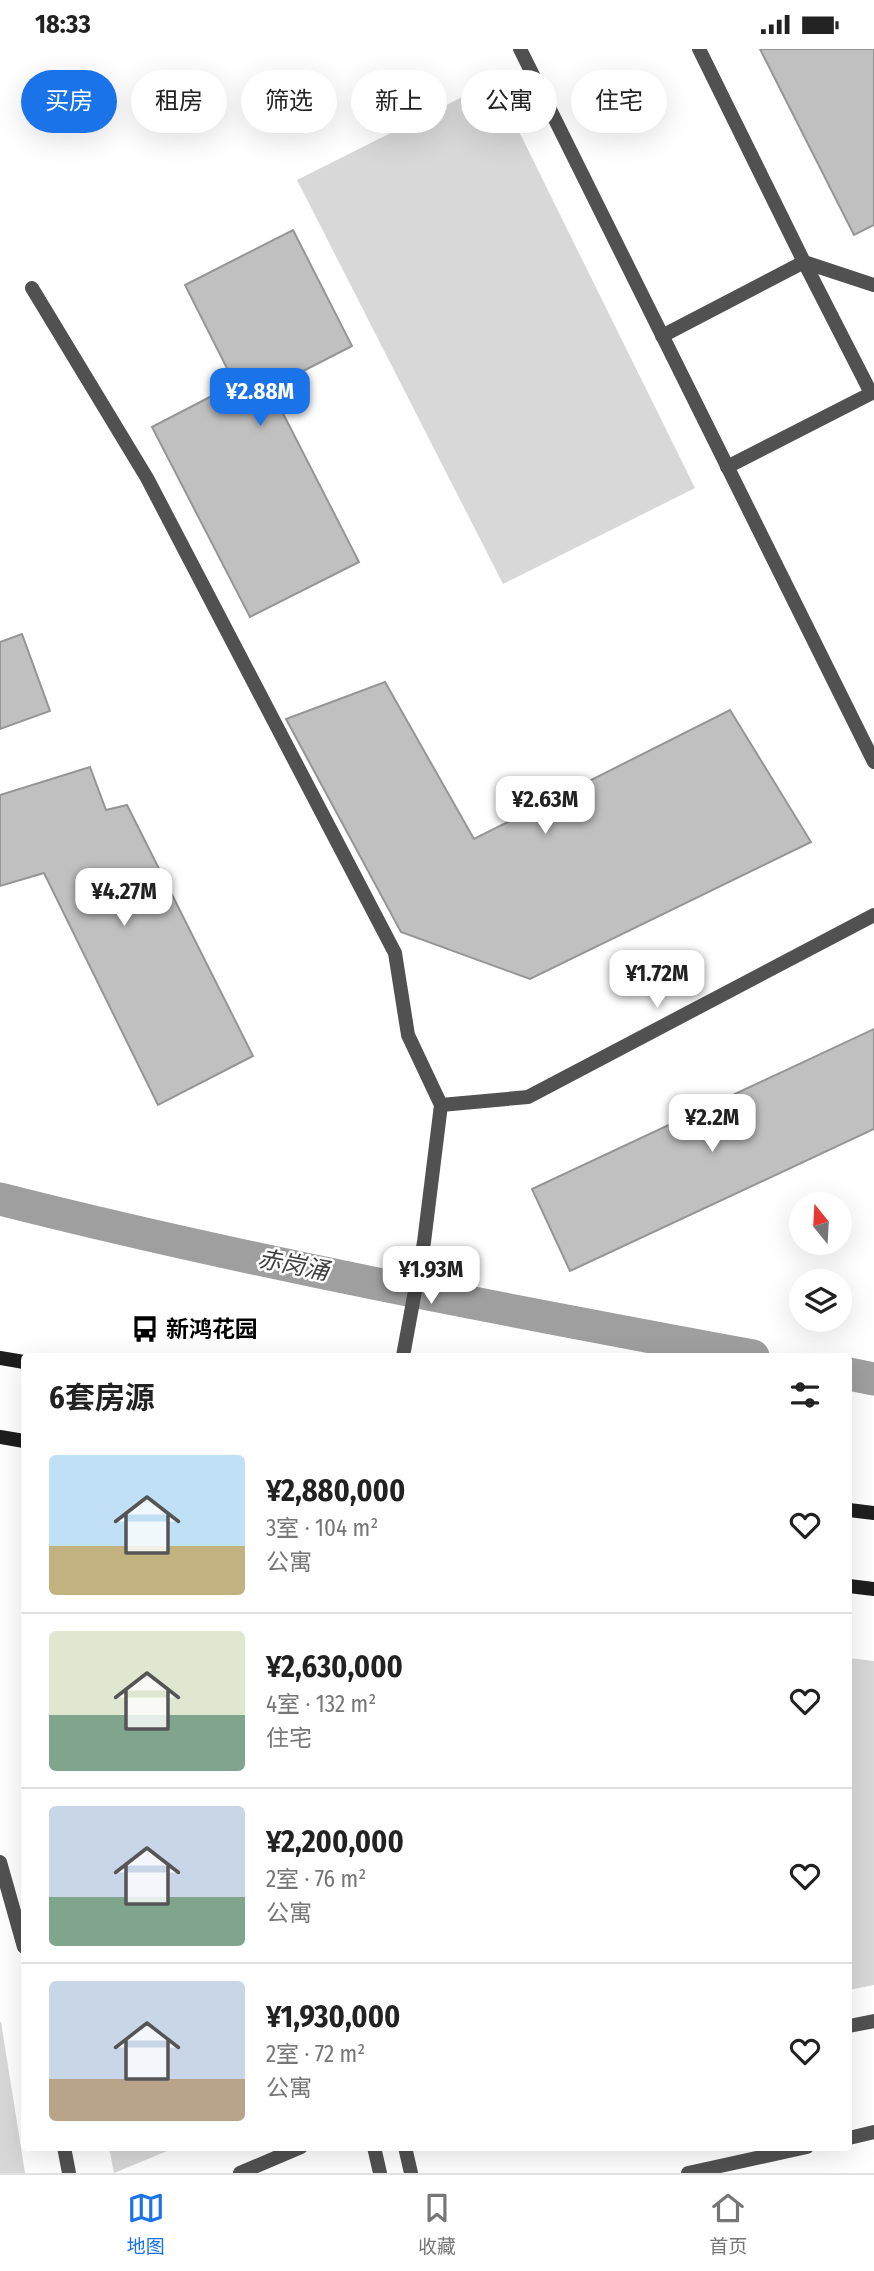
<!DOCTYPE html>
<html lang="zh">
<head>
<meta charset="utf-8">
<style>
  body { margin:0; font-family:"Fira Sans Condensed","Noto Sans SC",sans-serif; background:#f2f2f2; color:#222; height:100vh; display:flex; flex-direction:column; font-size:26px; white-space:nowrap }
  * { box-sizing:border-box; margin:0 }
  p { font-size:23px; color:#767676 }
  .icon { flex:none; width:38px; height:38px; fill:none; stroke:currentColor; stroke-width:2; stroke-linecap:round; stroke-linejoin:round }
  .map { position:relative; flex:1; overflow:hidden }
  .sheet { position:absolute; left:21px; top:1304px; width:831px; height:798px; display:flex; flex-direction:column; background:#fff; border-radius:7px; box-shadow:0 7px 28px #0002 }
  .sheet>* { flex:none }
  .top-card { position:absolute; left:21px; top:21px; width:833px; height:63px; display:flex; gap:14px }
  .needle { width:46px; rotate:342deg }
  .buttons { position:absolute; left:789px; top:1143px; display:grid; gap:14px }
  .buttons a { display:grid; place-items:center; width:63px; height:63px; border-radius:50%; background:#fff; box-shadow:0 7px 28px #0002; font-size:35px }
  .price { position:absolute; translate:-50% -60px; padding:0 16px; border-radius:14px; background:#fff; color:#222; font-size:23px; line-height:46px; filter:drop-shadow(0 2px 4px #0008) }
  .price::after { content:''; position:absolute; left:50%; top:42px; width:21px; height:16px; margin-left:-10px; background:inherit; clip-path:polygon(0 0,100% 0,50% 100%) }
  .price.selected { background:#1a73e8; color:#fff }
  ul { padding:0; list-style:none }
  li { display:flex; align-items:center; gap:21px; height:175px; padding:0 28px }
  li+li { border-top:2px solid #e0e0e0 }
  li span { display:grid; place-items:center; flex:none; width:196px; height:140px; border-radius:7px; color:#555 }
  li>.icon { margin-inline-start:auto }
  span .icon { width:84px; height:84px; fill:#fffc; stroke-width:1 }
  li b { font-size:30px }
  h2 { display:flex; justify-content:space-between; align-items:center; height:84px; padding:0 28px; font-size:30px }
  .chip { padding:0 24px; border-radius:32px; background:#fff; box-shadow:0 7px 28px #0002; font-size:24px; line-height:63px }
  .chip.selected { background:#1a73e8; color:#fff }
  .status { display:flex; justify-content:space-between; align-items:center; height:49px; padding:0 35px; background:#fff; direction:ltr }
  .status svg { height:19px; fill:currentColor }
  .tab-bar { display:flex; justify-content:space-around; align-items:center; height:98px; border-top:2px solid #e0e0e0; background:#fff; font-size:19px; color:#767676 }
  .tab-bar a { display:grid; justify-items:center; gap:4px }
  .tab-bar .selected { color:#1a73e8 }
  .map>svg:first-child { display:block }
</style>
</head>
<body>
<div class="status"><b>18:33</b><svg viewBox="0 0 49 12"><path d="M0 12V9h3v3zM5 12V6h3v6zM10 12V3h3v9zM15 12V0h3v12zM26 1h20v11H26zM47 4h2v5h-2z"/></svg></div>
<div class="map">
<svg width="874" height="2124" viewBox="0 0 874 2124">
  <rect width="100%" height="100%" fill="#fff"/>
  <!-- green -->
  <g fill="#d8d8d8">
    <polygon points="494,32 695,439 503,535 297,131"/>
    <polygon points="849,1609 874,1612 874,1936 849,1941"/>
    <polygon points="0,1973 1,1973 25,2124 0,2124"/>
    <polygon points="109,2098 177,2098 114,2124"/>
  </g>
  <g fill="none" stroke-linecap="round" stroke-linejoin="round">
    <!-- canal -->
    <g stroke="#9f9f9f" stroke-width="33">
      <path d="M0,1150C248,1213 501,1260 753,1307"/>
      <polyline points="849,1325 874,1330"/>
    </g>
  </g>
  <!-- building -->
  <g fill="#c0c0c0" stroke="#959595" stroke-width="2">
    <polygon points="760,0 874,0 874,176 854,186"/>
    <polygon points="293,181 352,297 270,339 359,513 250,568 152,378 235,335 185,236"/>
    <polygon points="22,585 50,662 0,680 0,593"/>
    <polygon points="385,633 474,790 730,661 811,793 530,930 401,883 286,670"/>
    <polygon points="90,718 106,761 127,756 253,1007 158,1056 44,824 0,837 0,746"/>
    <polygon points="874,980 874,1080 570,1222 532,1140"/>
  </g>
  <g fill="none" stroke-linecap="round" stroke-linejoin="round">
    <!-- service -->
    <g stroke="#515151" stroke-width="14">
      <polyline points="520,0 874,713"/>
      <polyline points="699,0 804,213 874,236"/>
      <polyline points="662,287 804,213 871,344"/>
      <polyline points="727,418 874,343"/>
    </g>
    <!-- minor -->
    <g stroke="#515151" stroke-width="14">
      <polyline points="32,239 147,429 395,904 408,986 441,1056 424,1193 403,1307"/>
      <polyline points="441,1056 528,1048 874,866"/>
      <polyline points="0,1813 24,1898"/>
      <polyline points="849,1977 874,1972"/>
      <polyline points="849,2089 874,2083"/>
      <polyline points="64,2098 69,2124"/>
      <polyline points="240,2124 301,2098"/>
      <polyline points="688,2124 807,2098"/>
    </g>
    <!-- tertiary -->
    <g stroke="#515151" stroke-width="14">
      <polyline points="374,2098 380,2124"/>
      <polyline points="405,2098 411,2124"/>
    </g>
    <!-- secondary -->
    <g stroke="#1e1e1e" stroke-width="14">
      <polyline points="0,1309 24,1313"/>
      <polyline points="0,1388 24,1392"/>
      <polyline points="849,1461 874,1464"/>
      <polyline points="849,1537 874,1540"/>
    </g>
  </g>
  <!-- icons -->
  <defs>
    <symbol id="bus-bare" viewBox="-9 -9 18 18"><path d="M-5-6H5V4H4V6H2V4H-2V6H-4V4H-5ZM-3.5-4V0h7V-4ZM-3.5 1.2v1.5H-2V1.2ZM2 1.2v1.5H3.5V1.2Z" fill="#000" stroke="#fff" stroke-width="2.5" paint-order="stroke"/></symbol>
  </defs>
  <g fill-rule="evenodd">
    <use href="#bus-bare" x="126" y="1261" width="38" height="38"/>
  </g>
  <g text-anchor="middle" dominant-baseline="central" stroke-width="5" stroke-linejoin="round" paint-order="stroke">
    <!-- poi labels -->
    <g font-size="23" font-weight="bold" fill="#000" stroke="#fff" text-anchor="start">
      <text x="166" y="1280">新鸿花园</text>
    </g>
    <!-- water labels -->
    <g font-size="24" font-style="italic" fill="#404040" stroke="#fff">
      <text transform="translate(293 1216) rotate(11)">赤岗涌</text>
    </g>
  </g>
</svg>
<div class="buttons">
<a><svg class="needle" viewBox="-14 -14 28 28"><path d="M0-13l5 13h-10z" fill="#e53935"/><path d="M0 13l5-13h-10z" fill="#767676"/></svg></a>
<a><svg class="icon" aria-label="layers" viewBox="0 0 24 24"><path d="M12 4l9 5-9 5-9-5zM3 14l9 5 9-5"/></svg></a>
</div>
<b class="price selected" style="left:260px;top:379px">¥2.88M</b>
<b class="price" style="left:545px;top:787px">¥2.63M</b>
<b class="price" style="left:124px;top:879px">¥4.27M</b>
<b class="price" style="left:657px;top:961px">¥1.72M</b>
<b class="price" style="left:712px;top:1105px">¥2.2M</b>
<b class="price" style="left:431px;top:1257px">¥1.93M</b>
<div class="top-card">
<a class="chip selected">买房</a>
<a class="chip">租房</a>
<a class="chip">筛选</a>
<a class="chip">新上</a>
<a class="chip">公寓</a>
<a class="chip">住宅</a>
</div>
<section class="sheet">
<h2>6套房源<svg class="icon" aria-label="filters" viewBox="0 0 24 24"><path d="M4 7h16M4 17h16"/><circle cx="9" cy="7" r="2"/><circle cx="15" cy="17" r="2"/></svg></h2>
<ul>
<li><span style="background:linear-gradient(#bfe0f5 65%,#c2b280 0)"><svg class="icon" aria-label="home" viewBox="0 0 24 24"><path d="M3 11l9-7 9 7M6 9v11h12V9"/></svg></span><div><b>¥2,880,000</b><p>3室 · 104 m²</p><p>公寓</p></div><svg class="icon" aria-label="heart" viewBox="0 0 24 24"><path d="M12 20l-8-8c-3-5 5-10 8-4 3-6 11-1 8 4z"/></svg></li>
<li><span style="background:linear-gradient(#dfe7d0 60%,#7fa58c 0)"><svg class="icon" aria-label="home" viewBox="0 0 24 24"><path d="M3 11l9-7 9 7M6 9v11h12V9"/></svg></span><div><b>¥2,630,000</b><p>4室 · 132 m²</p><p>住宅</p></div><svg class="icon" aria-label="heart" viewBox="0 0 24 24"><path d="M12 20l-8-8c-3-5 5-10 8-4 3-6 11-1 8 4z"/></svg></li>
<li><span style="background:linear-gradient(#c9d6e8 65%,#7fa58c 0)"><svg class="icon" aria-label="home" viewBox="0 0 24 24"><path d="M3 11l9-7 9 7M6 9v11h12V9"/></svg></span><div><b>¥2,200,000</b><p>2室 · 76 m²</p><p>公寓</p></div><svg class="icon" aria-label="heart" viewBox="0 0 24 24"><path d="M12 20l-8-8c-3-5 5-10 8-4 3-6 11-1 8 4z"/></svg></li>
<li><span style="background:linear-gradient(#c9d6e8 70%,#b9a48a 0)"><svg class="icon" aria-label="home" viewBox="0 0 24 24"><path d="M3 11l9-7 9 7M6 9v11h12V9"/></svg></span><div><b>¥1,930,000</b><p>2室 · 72 m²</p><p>公寓</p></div><svg class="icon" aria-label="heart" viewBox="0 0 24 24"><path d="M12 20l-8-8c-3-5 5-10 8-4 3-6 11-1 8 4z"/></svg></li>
</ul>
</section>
</div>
<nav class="tab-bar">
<a class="selected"><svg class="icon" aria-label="map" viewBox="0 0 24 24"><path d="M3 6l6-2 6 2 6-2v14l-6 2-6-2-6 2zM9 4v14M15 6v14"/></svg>地图</a>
<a><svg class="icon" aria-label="saved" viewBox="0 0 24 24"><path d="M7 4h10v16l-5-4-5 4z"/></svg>收藏</a>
<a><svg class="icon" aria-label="home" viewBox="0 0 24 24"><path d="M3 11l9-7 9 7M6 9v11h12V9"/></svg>首页</a>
</nav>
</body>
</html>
